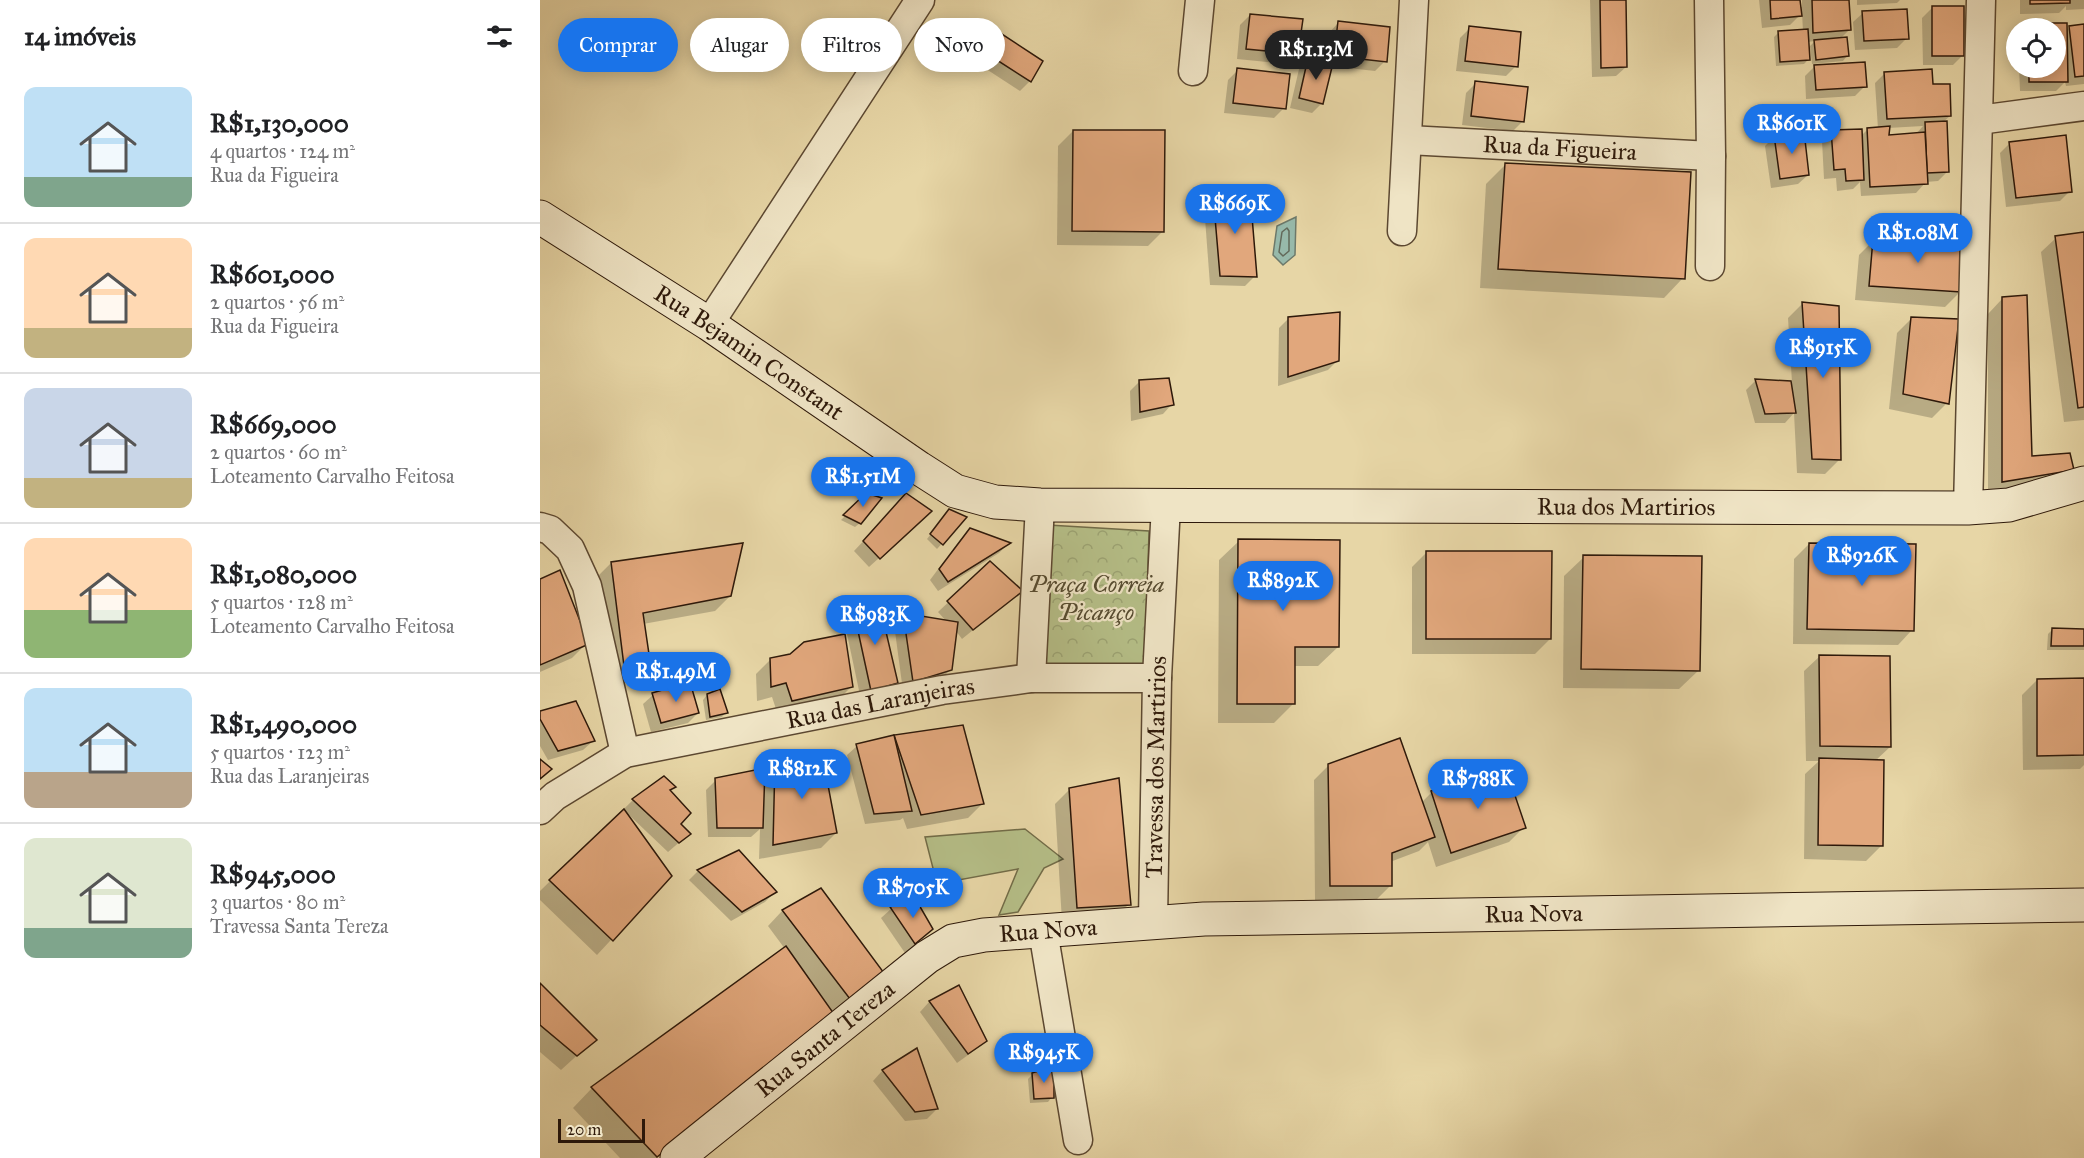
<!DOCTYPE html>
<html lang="pt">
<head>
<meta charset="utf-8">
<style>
  body { margin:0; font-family:"IM FELL Great Primer",serif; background:#f6f6f6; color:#202124; height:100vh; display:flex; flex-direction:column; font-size:22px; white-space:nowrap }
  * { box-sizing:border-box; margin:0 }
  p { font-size:20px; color:#757577 }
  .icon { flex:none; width:33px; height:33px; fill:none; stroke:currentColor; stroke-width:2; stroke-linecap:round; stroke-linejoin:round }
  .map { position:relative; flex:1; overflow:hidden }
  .details { display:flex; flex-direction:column; background:#fff; width:540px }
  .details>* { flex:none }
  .banner { position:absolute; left:18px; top:18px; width:570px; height:54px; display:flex; gap:12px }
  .fabs { position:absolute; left:1466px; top:18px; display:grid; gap:12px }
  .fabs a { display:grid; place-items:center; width:60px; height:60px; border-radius:50%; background:#fff; box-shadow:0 3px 15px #0003; font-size:30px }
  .scale { position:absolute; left:18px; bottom:15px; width:87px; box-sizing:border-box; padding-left:6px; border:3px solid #2e190a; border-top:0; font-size:16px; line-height:21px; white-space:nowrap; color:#2e190a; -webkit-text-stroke:4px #efe4c5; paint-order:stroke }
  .price { position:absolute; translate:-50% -51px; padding:0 14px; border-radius:21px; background:#1a73e8; color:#fff; font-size:20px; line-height:39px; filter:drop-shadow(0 2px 3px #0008) }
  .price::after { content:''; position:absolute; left:50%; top:36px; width:18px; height:14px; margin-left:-9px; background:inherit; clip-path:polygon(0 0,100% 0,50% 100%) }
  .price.active { background:#222; color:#fff }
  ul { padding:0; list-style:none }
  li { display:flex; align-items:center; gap:18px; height:150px; padding:0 24px }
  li+li { border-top:2px solid #e0e0e0 }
  li span { display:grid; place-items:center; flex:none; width:168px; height:120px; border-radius:12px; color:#555 }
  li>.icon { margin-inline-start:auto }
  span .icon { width:72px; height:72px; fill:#fffc; stroke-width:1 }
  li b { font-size:26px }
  h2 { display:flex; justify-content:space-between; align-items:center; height:72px; padding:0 24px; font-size:26px }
  .chip { padding:0 21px; border-radius:27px; background:#fff; box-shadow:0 3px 15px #0003; font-size:21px; line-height:54px }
  .chip.active { background:#1a73e8; color:#fff }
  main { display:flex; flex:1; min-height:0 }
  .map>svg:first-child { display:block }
</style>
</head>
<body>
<main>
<section class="details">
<h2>14 imóveis<svg class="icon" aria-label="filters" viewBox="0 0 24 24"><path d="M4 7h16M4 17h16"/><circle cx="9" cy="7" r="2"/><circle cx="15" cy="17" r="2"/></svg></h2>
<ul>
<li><span style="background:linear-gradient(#bfe0f5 75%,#7fa58c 0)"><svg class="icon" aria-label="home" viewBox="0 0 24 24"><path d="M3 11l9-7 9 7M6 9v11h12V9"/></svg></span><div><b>R$1,130,000</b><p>4 quartos · 124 m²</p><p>Rua da Figueira</p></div></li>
<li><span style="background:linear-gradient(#ffd9b3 75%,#c2b280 0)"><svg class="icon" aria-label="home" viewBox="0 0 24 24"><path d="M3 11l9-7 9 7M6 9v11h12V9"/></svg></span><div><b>R$601,000</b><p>2 quartos · 56 m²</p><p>Rua da Figueira</p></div></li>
<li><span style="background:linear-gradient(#c9d6e8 75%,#c2b280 0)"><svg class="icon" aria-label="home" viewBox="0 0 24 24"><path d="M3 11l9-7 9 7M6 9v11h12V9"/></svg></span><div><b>R$669,000</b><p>2 quartos · 60 m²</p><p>Loteamento Carvalho Feitosa</p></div></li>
<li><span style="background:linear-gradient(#ffd9b3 60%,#8fb573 0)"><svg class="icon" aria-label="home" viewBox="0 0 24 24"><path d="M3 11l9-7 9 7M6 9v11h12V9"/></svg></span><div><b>R$1,080,000</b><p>5 quartos · 128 m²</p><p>Loteamento Carvalho Feitosa</p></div></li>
<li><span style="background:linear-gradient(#bfe0f5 70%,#b9a48a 0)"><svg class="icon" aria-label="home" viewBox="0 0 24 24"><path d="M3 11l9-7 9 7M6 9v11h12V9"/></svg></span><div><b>R$1,490,000</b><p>5 quartos · 123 m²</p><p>Rua das Laranjeiras</p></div></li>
<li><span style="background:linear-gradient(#dfe7d0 75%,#7fa58c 0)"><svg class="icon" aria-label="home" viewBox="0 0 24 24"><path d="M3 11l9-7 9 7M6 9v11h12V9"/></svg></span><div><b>R$945,000</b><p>3 quartos · 80 m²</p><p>Travessa Santa Tereza</p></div></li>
</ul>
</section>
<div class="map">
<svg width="1544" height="1158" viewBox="0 0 1544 1158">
  <defs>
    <pattern id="park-crowns" width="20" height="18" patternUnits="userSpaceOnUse" patternTransform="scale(1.5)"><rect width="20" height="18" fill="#b5be87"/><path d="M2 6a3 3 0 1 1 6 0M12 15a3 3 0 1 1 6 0" fill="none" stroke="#9ca373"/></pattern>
  </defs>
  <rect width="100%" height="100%" fill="#e7d6a6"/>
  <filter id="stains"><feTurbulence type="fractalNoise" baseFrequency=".00333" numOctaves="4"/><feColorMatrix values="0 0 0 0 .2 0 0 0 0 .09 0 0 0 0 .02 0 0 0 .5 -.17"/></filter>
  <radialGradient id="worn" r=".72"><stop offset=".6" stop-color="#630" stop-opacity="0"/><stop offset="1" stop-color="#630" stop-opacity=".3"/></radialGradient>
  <!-- grass -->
  <polygon fill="#b5be87" stroke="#726c48" stroke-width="1.5" points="485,829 523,859 504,868 478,912 459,915 478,869 397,884 385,837"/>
  <!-- park -->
  <polygon fill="url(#park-crowns)" stroke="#726c48" stroke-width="1.5" points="508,525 609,531 605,668 501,666"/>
  <!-- water -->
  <polygon fill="#97b9aa" stroke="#6d796a" stroke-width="1.5" points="756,217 755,255 743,265 733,255 737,226"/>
  <!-- shadow -->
  <g fill="#0003" fill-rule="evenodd">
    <polygon points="1050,0 1085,0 1086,67 1076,76 1052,77"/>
    <polygon points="1219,0 1259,0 1259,7 1262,7 1262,0 1308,0 1309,30 1300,39 1307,56 1303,61 1272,64 1270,46 1275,41 1267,42 1268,60 1264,64 1236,66 1234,37 1239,32 1263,31 1262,13 1250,25 1222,28"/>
    <polygon points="1317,0 1360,0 1357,3 1317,5"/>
    <polygon points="1480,0 1544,0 1544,9 1526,10 1526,6 1519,13 1480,14"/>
    <polygon points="1392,8 1423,55 1413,65 1383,65 1382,18"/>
    <polygon points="1323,13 1367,38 1357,48 1315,50 1313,22"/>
    <polygon points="710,15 757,54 747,64 697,59 700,25"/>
    <polygon points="442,23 501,62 490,81 480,91 440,65 433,33"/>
    <polygon points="798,23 845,61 835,71 790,66 782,103 772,113 750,108 759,69 769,59 785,63 789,33"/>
    <polygon points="1489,24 1526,24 1526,31 1530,27 1544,26 1544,84 1526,86 1525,82 1516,91 1480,91 1479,68 1515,68 1515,28 1485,28"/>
    <polygon points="930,28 976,66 966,76 916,71 920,38"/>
    <polygon points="1275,66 1325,86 1315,96 1266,99 1265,76"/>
    <polygon points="698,70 744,108 734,118 684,113 688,80"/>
    <path d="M1345,73L1392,86L1410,116L1402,123L1408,171L1398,181L1386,182L1376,193L1321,196L1320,182L1313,189L1297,191L1296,178L1284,179L1282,141L1292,132L1320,137L1328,129H1338L1335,83ZM1383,126L1376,134L1348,137V128Z"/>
    <polygon points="936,83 983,121 973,131 922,125 926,93"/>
    <polygon points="533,131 623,231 608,246 517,245 518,146"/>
    <polygon points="1235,136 1268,175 1258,184 1231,188 1225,146"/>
    <polygon points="1470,143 1530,191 1520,201 1466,207 1460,153"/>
    <polygon points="965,165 1143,278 1124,298 940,288 946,184"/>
    <polygon points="674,195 715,276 705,286 670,285 664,205"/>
    <polygon points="1544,233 1544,420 1524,422 1501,252 1516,238"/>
    <polygon points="1334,240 1420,292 1405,307 1315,300 1319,255"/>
    <polygon points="1462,299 1491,458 1532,469 1517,484 1448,496 1448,314"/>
    <polygon points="1263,303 1300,459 1285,474 1257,473 1254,413 1245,423 1215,423 1206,390 1216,380 1252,382 1248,318"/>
    <polygon points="749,318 798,360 788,370 738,386 739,328"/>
    <polygon points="1372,318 1407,403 1392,418 1349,409 1357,333"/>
    <polygon points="600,381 632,404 623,414 591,421 590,391"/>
    <polygon points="327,495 320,523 315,527 301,520"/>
    <polygon points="357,505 381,520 329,567 314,551"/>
    <polygon points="405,516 425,518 397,549 387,539"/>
    <polygon points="430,530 468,544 459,553 398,591 390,580 420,540"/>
    <polygon points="699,541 798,647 778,666 754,666 753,704 734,723 678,723 679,560"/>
    <polygon points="1269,544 1372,630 1358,645 1253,644 1254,559"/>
    <polygon points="887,552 1010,639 995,654 872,654 872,567"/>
    <polygon points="1044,557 1159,670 1139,689 1023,688 1024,576"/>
    <polygon points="71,563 190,596 175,611 103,624 109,660 94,675 69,680 56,578"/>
    <polygon points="450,563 481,591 422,639 416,631 410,670 400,680 363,691 354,624 363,614 407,622 398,612"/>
    <polygon points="0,581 47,643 32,658 0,672"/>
    <polygon points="314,610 356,682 346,692 321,700 304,620"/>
    <polygon points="1512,630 1544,630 1544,650 1507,650 1508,634"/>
    <polygon points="1279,657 1350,747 1335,761 1341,846 1326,861 1264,859 1265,774 1279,761 1266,761 1264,671"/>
    <polygon points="231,659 311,687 296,702 238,715 232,697 217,701 216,674"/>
    <polygon points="1497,680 1544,680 1544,765 1540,769 1483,770 1482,695"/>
    <polygon points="113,695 158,713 148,723 111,732 103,704"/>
    <polygon points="167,695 186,712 182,717 166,720 163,700"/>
    <polygon points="0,712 53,741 43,750 8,760 0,746"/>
    <polygon points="422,727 443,803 428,818 367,829 363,818 360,820 325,824 307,755 317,746 354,737"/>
    <polygon points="236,762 296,833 281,848 219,859 220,829 211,837 168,837 166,790 176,780 223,775"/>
    <polygon points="789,765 881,803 891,793 964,768 984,827 969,842 896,867 888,842 879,851 850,862 851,885 836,900 775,901 774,780"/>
    <polygon points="123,778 134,787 129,791 139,824 149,834 128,852 89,815 88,816 130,876 57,955 0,900 0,891 93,800"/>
    <polygon points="530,789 589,904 574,919 522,922 515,804"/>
    <polygon points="158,871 235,892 225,902 191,921 149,880"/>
    <polygon points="281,890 342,973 272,1033 117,1158 80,1158 33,1108 52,1088 245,949 228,926 242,911"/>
    <polygon points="374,900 381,939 365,953 341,918 351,909"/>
    <polygon points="0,986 54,1040 21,1070 0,1052"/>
    <polygon points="419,987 445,1041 435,1050 417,1063 380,1012 389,1002"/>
    <polygon points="376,1050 397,1109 387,1119 365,1121 333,1081 342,1071"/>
    <polygon points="493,1074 512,1097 508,1102 490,1103 488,1079"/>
  </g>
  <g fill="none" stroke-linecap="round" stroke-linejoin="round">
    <!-- shore -->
    <polygon stroke="#62695a" stroke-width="1.5" points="747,228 749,231 749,251 743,256 739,252 742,232"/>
  </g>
  <!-- building -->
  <g fill="#e1a77c" stroke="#2e190a" stroke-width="1.5">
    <polygon points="1060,0 1086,0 1087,67 1061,68"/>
    <polygon points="1230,0 1260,0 1262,16 1231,19"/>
    <polygon points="1272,0 1309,0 1311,30 1273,33"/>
    <polygon points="1490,0 1530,0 1530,3 1490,4"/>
    <rect x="1392" y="6" width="32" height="50"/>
    <polygon points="1367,9 1369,39 1324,41 1322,11"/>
    <polygon points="710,14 763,19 758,54 706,49"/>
    <polygon points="442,21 503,61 491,82 449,55"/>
    <polygon points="798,21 850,27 847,62 794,56"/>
    <polygon points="1489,23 1527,23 1528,82 1489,82 1489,68 1515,68 1515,28 1489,28"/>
    <polygon points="1544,24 1544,76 1535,77 1529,26"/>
    <polygon points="929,26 981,32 978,67 925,61"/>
    <polygon points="1268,29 1270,60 1240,62 1238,31"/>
    <polygon points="1307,37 1309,56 1276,60 1274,40"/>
    <polygon points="768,58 793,63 783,104 759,98"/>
    <polygon points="1325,62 1327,87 1276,90 1274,65"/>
    <polygon points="697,68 750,74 746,109 693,103"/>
    <polygon points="1392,69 1393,84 1410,84 1411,116 1347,119 1344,72"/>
    <polygon points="935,81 988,87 984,122 931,116"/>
    <polygon points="1407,121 1409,172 1387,173 1385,122"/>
    <polygon points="1350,126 1349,135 1385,132 1388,184 1330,187 1327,128"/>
    <polygon points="1322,129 1324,180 1306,181 1305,169 1294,170 1291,130"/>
    <polygon points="533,130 625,130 624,232 532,231"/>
    <polygon points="1264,131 1269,175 1240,179 1234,135"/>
    <polygon points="1526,135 1532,192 1476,198 1469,142"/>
    <polygon points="965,163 1151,172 1145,279 958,269"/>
    <polygon points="710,192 717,277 680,276 673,194"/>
    <polygon points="1544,232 1544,407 1538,408 1515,236"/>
    <polygon points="1423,237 1421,292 1329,286 1333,239"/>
    <polygon points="1487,295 1492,456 1530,453 1534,470 1462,482 1462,297"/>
    <polygon points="1262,302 1299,306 1301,460 1272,459"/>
    <polygon points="800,312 799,361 748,377 748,317"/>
    <polygon points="1371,317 1419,319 1409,404 1363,394"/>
    <polygon points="629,378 634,405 600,412 599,380"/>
    <polygon points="1215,379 1251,381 1256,413 1225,414"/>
    <polygon points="326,493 342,498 321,524 303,515"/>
    <polygon points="366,493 392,511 340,559 323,541"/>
    <polygon points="409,509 427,517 403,545 390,534"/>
    <polygon points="430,528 471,543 408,582 399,569"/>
    <polygon points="698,539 800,540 799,647 755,647 755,704 697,704"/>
    <polygon points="203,543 191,596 103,613 110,661 84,666 71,562"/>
    <polygon points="1269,543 1376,544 1374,631 1267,629"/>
    <polygon points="886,551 1012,551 1011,639 886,639"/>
    <polygon points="1043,555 1162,556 1160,671 1041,669"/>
    <polygon points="450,561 483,591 433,630 407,601"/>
    <polygon points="20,570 49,644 0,665 0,579"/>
    <polygon points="339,602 358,683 331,691 313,608"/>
    <polygon points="363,613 418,622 412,670 373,682"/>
    <polygon points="1512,628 1544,629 1544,646 1511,646"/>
    <polygon points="305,634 313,687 252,701 246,683 231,687 230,658 250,654 264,642"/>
    <polygon points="1279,655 1350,656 1351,747 1280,746"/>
    <polygon points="1544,678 1544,755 1497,756 1497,679"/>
    <polygon points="150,682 159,713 121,723 112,693"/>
    <polygon points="180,689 188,713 170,717 167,694"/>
    <polygon points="36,701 55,741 18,751 0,719 0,711"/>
    <polygon points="423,725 444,804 381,815 354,735"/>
    <polygon points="354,735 372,811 334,814 316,744"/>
    <polygon points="860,738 895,837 852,853 852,886 790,886 788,764"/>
    <polygon points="282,753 297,833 233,845 235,760"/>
    <polygon points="1279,758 1344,760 1343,846 1278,845"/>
    <polygon points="0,759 12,769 0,779"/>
    <polygon points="965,766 986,828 911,853 891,791"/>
    <polygon points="225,768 223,828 177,828 175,778"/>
    <polygon points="124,776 136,787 130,790 151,813 141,824 151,834 139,843 92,799"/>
    <polygon points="579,778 591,905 537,908 529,788"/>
    <polygon points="84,809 132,876 73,941 9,880"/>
    <polygon points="199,850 237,892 202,912 157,870"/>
    <polygon points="281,888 344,973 310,999 242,910"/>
    <polygon points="375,898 393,929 375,944 350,907"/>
    <polygon points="246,946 294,1014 117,1157 51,1087"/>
    <polygon points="0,983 57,1040 37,1056 0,1025"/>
    <polygon points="419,985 447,1041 428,1054 389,1001"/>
    <polygon points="377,1048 398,1109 375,1112 342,1070"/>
    <polygon points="514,1066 514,1098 494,1099 492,1073"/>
  </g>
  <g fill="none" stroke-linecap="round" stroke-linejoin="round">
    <defs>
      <g id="street">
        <polyline points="1169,0 1171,156 1170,266"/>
        <polyline points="653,71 660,0"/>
        <polyline points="1439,120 1544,106"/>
        <path id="s1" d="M868,140L1171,156"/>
        <polyline points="862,231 874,0"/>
        <polyline points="169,324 380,0"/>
        <polyline points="1428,508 1441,0"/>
        <polyline points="0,527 10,530 30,549 47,586 85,753"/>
        <polyline points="491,678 500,505"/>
        <path id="s2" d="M0,810L15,796L85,753L402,690L491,678H617"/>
        <path id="s3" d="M613,921L617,678L626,505"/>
        <polyline points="503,931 538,1140"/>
      </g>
      <g id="secondary">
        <path id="s4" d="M0,217L169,324L379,468L415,491L455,502L500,505L1428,508L1469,505L1544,483"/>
        <path id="s5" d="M137,1158L387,957L413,941L444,935L664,919L1544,905"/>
      </g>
    </defs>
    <!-- street casing -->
    <use href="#street" stroke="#5c4831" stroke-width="31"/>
    <!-- secondary casing -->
    <use href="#secondary" stroke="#2e190a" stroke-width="35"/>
    <!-- street -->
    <use href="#street" stroke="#efe4c5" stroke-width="28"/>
    <!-- secondary -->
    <use href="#secondary" stroke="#efe4c5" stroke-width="33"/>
  </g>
  <g text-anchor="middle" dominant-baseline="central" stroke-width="4.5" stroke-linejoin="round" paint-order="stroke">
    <!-- street labels -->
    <g font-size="24" fill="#2e190a" stroke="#efe4c5">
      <text stroke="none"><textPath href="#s1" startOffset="152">Rua da Figueira</textPath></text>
      <text stroke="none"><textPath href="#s4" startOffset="249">Rua Bejamin Constant</textPath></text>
      <text stroke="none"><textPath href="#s4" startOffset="1170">Rua dos Martirios</textPath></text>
      <text stroke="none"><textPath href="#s2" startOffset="363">Rua das Laranjeiras</textPath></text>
      <text stroke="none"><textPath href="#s3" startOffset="154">Travessa dos Martirios</textPath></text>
      <text stroke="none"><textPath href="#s5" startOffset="933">Rua Nova</textPath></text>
      <text stroke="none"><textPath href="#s5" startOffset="447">Rua Nova</textPath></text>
      <text stroke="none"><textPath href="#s5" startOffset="190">Rua Santa Tereza</textPath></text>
    </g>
    <!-- park labels -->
    <g font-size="24" font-style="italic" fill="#564b30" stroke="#efe4c5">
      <text x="556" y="584">Praça Correia<tspan x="556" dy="28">Picanço</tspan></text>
    </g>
  </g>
  <rect width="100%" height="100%" filter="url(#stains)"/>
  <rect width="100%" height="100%" fill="url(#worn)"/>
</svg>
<div class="fabs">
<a><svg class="icon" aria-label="locate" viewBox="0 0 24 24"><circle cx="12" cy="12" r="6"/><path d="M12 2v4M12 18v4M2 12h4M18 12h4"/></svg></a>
</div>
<div class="scale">20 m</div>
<b class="price active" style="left:776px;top:81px">R$1.13M</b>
<b class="price" style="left:1252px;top:155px">R$601K</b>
<b class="price" style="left:695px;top:235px">R$669K</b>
<b class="price" style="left:1378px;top:264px">R$1.08M</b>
<b class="price" style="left:1283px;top:379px">R$915K</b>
<b class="price" style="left:323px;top:508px">R$1.51M</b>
<b class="price" style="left:1322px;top:587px">R$926K</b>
<b class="price" style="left:743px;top:612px">R$892K</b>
<b class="price" style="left:335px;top:646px">R$983K</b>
<b class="price" style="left:136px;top:703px">R$1.49M</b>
<b class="price" style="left:262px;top:800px">R$812K</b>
<b class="price" style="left:938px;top:810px">R$788K</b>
<b class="price" style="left:373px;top:919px">R$705K</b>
<b class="price" style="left:504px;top:1084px">R$945K</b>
<div class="banner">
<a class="chip active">Comprar</a>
<a class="chip">Alugar</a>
<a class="chip">Filtros</a>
<a class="chip">Novo</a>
</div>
</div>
</main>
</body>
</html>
